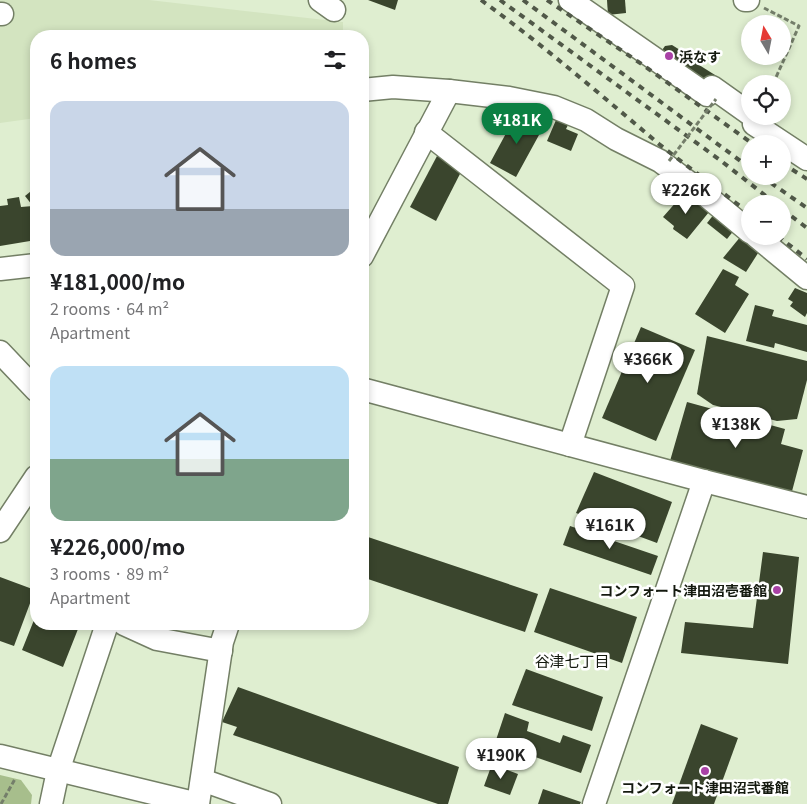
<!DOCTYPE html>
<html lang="en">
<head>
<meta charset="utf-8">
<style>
  body { margin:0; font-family:Georgia,"Noto Sans JP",serif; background:#f2f2f2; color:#202124; height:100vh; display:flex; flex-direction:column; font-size:19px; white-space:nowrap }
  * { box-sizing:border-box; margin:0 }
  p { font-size:16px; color:#757577 }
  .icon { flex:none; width:28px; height:28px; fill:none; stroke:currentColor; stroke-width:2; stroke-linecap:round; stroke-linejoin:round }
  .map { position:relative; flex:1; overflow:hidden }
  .drawer { position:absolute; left:30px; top:30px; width:339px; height:600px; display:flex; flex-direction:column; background:#fff; border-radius:20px; box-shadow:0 2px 8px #0003 }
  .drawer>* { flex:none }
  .needle { width:32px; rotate:350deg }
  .tools { position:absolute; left:741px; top:15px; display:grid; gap:10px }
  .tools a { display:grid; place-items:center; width:50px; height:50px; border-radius:50%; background:#fff; box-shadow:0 2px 8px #0003; font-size:25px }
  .price { position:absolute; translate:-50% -42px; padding:0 11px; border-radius:18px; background:#fff; color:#222; font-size:16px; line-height:32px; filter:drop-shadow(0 1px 2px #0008) }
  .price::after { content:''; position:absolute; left:50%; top:30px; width:15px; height:11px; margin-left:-8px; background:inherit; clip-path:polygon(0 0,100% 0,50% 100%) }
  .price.selected { background:#0b8043; color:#fff }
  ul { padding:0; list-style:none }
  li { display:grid; align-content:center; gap:10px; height:265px; padding:0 20px }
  li span { display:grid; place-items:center; height:155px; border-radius:15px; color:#555 }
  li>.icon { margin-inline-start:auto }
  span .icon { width:90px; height:90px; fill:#fffc; stroke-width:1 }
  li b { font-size:21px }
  h2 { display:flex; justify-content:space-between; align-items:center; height:60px; padding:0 20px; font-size:21px }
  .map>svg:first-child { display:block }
</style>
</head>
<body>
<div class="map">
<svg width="807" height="804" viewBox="0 0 807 804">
  <rect width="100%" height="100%" fill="#dfeed0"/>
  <!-- built -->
  <polygon fill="#d3e4c0" points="0,0 149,0 343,22 343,36 36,36 36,118 0,123"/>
  <!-- green -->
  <polygon fill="#a7be8c" points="0,775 21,780 32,795 31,804 0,804"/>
  <!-- building -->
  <g fill="#3a452d">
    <polygon points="368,0 398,0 395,10"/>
    <polygon points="607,0 625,0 626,13 608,15"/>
    <polygon points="672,45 680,50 678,53 681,54 683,51 698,60 696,63 715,75 707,88 671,64 677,55 670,65 657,57 665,46"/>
    <polygon points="516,115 532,122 534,117 545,124 516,177 490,163"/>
    <polygon points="556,120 568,125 566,129 578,134 571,151 547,141"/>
    <polygon points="437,156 464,166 436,221 410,207"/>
    <polygon points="36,187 36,210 25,196"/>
    <polygon points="685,192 709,212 687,239 673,229 674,226 663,217"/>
    <polygon points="19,197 21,207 33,206 36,228 36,240 0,246 0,206 8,205 7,199"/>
    <polygon points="715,213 735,229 727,239 707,223"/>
    <polygon points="741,236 760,250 746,272 723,258"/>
    <polygon points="723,269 739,277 735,285 749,294 725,333 695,314"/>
    <polygon points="795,288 807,293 807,313 805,317 790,306 793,302 788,299"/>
    <polygon points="755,305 774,310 772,316 807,325 807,352 775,343 774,348 746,341"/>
    <polygon points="641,327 695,350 656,441 602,418"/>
    <polygon points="707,336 807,361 807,380 797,419 777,421 713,405 697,394"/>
    <polygon points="687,402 785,429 781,444 803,450 791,495 670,461"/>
    <polygon points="594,472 672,502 657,543 576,513"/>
    <polygon points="570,526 658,556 651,575 563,545"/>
    <polygon points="362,535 538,594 525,632 362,577"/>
    <polygon points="763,552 799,557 788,664 681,653 685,622 753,628"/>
    <polygon points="0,577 35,590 14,646 0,641"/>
    <polygon points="550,588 637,617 622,663 534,632"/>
    <polygon points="36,615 36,624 80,624 63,667 22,650"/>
    <polygon points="526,669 603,697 592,731 512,705"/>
    <polygon points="238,687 459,767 448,804 438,804 233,735 237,727 222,722"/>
    <polygon points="505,713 529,722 527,731 560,743 563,735 591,745 581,773 495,743"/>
    <polygon points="701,724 738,738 714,804 672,804"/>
    <polygon points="492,764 518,774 510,795 484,786"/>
    <polygon points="543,789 581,802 580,804 538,804"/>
  </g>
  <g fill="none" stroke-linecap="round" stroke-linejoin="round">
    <defs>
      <g id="minor">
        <polyline points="320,0 334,10"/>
        <polyline points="570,0 707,95 712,87 750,114"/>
        <polyline points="745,0 748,0"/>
        <polyline points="0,14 2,14"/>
        <polyline points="362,90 393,87 449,91 509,98 554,107 586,120 616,139 660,161 703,193 750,232"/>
        <polyline points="753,116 757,119 754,124 807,159"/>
        <polyline points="426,132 623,286 570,445"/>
        <polyline points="756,236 807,278"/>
        <polyline points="362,256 449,91"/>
        <polyline points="0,269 36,265"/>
        <polyline points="0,352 36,390"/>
        <polyline points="362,389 704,481 807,507"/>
        <polyline points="0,531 36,477"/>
        <polyline points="124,624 157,639 221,651"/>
        <polyline points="0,756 198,804"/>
        <polyline points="202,780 270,804"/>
        <polyline points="51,804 58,771 107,624"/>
        <polyline points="198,804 222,642 228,624"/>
        <polyline points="594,804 704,481"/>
      </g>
    </defs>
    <!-- minor casing -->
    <use href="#minor" stroke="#737f65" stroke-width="25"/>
    <!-- path -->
    <g stroke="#747e6a" stroke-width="3" stroke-dasharray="5 2.5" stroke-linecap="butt">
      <polyline points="764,8 799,26 773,84"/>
      <polyline points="1,804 15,779"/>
    </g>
    <!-- minor -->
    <use href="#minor" stroke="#fff" stroke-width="22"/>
    <!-- rail -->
    <g stroke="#505848" stroke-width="4" stroke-dasharray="6 6" stroke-linecap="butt">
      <path d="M481,0C543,45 601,95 659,144C689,168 720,190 750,214"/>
      <polyline points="500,0 720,160 776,204"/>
      <polyline points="523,0 750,168"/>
      <polyline points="547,0 643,65 753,144"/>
      <polyline points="782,163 807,179"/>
      <polyline points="761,176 807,208"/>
      <polyline points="782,209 807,228"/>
      <polyline points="778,236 807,259"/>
    </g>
    <!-- path-bridge -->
    <polyline stroke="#747e6a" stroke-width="3" stroke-dasharray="5 2.5" stroke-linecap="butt" points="669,161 716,99"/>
  </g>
  <!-- markers -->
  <g fill="#a942a6" stroke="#fff" stroke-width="2">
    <circle cx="669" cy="56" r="5"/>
    <circle cx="777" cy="590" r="5"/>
    <circle cx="705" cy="771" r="5"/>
  </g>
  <g text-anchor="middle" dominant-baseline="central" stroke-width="5" stroke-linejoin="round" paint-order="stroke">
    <!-- poi labels -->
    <g font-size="14" font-weight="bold" fill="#14190f" stroke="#fff" text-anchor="start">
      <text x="679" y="56">浜なす</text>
      <text x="767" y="590" text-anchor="end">コンフォート津田沼壱番館</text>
      <text x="705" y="787" text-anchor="middle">コンフォート津田沼弐番館</text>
    </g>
    <!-- neighbourhood labels -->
    <g font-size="15" fill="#14190f" stroke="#fff">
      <text x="572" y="660">谷津七丁目</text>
    </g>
  </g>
</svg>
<div class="tools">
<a><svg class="needle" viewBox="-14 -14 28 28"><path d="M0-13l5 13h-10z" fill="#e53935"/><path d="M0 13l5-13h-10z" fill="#757577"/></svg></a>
<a><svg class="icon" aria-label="locate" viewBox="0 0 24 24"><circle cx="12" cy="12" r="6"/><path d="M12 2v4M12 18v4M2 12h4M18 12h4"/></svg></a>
<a>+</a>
<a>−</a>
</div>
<b class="price selected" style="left:517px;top:145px">¥181K</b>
<b class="price" style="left:686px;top:215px">¥226K</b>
<b class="price" style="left:648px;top:384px">¥366K</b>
<b class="price" style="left:736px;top:449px">¥138K</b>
<b class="price" style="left:610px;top:550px">¥161K</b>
<b class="price" style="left:501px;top:780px">¥190K</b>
<section class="drawer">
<h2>6 homes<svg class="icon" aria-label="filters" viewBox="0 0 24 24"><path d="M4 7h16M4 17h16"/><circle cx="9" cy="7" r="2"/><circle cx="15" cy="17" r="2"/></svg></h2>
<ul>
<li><span style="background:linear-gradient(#c9d6e8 70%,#9aa5b1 0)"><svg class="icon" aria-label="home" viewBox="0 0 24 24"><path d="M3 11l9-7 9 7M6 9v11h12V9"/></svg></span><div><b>¥181,000/mo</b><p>2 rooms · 64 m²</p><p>Apartment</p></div></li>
<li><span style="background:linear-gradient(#bfe0f5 60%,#7fa58c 0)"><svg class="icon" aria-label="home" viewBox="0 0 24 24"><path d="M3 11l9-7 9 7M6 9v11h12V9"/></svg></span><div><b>¥226,000/mo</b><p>3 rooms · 89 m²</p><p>Apartment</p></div></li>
</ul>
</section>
</div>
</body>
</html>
